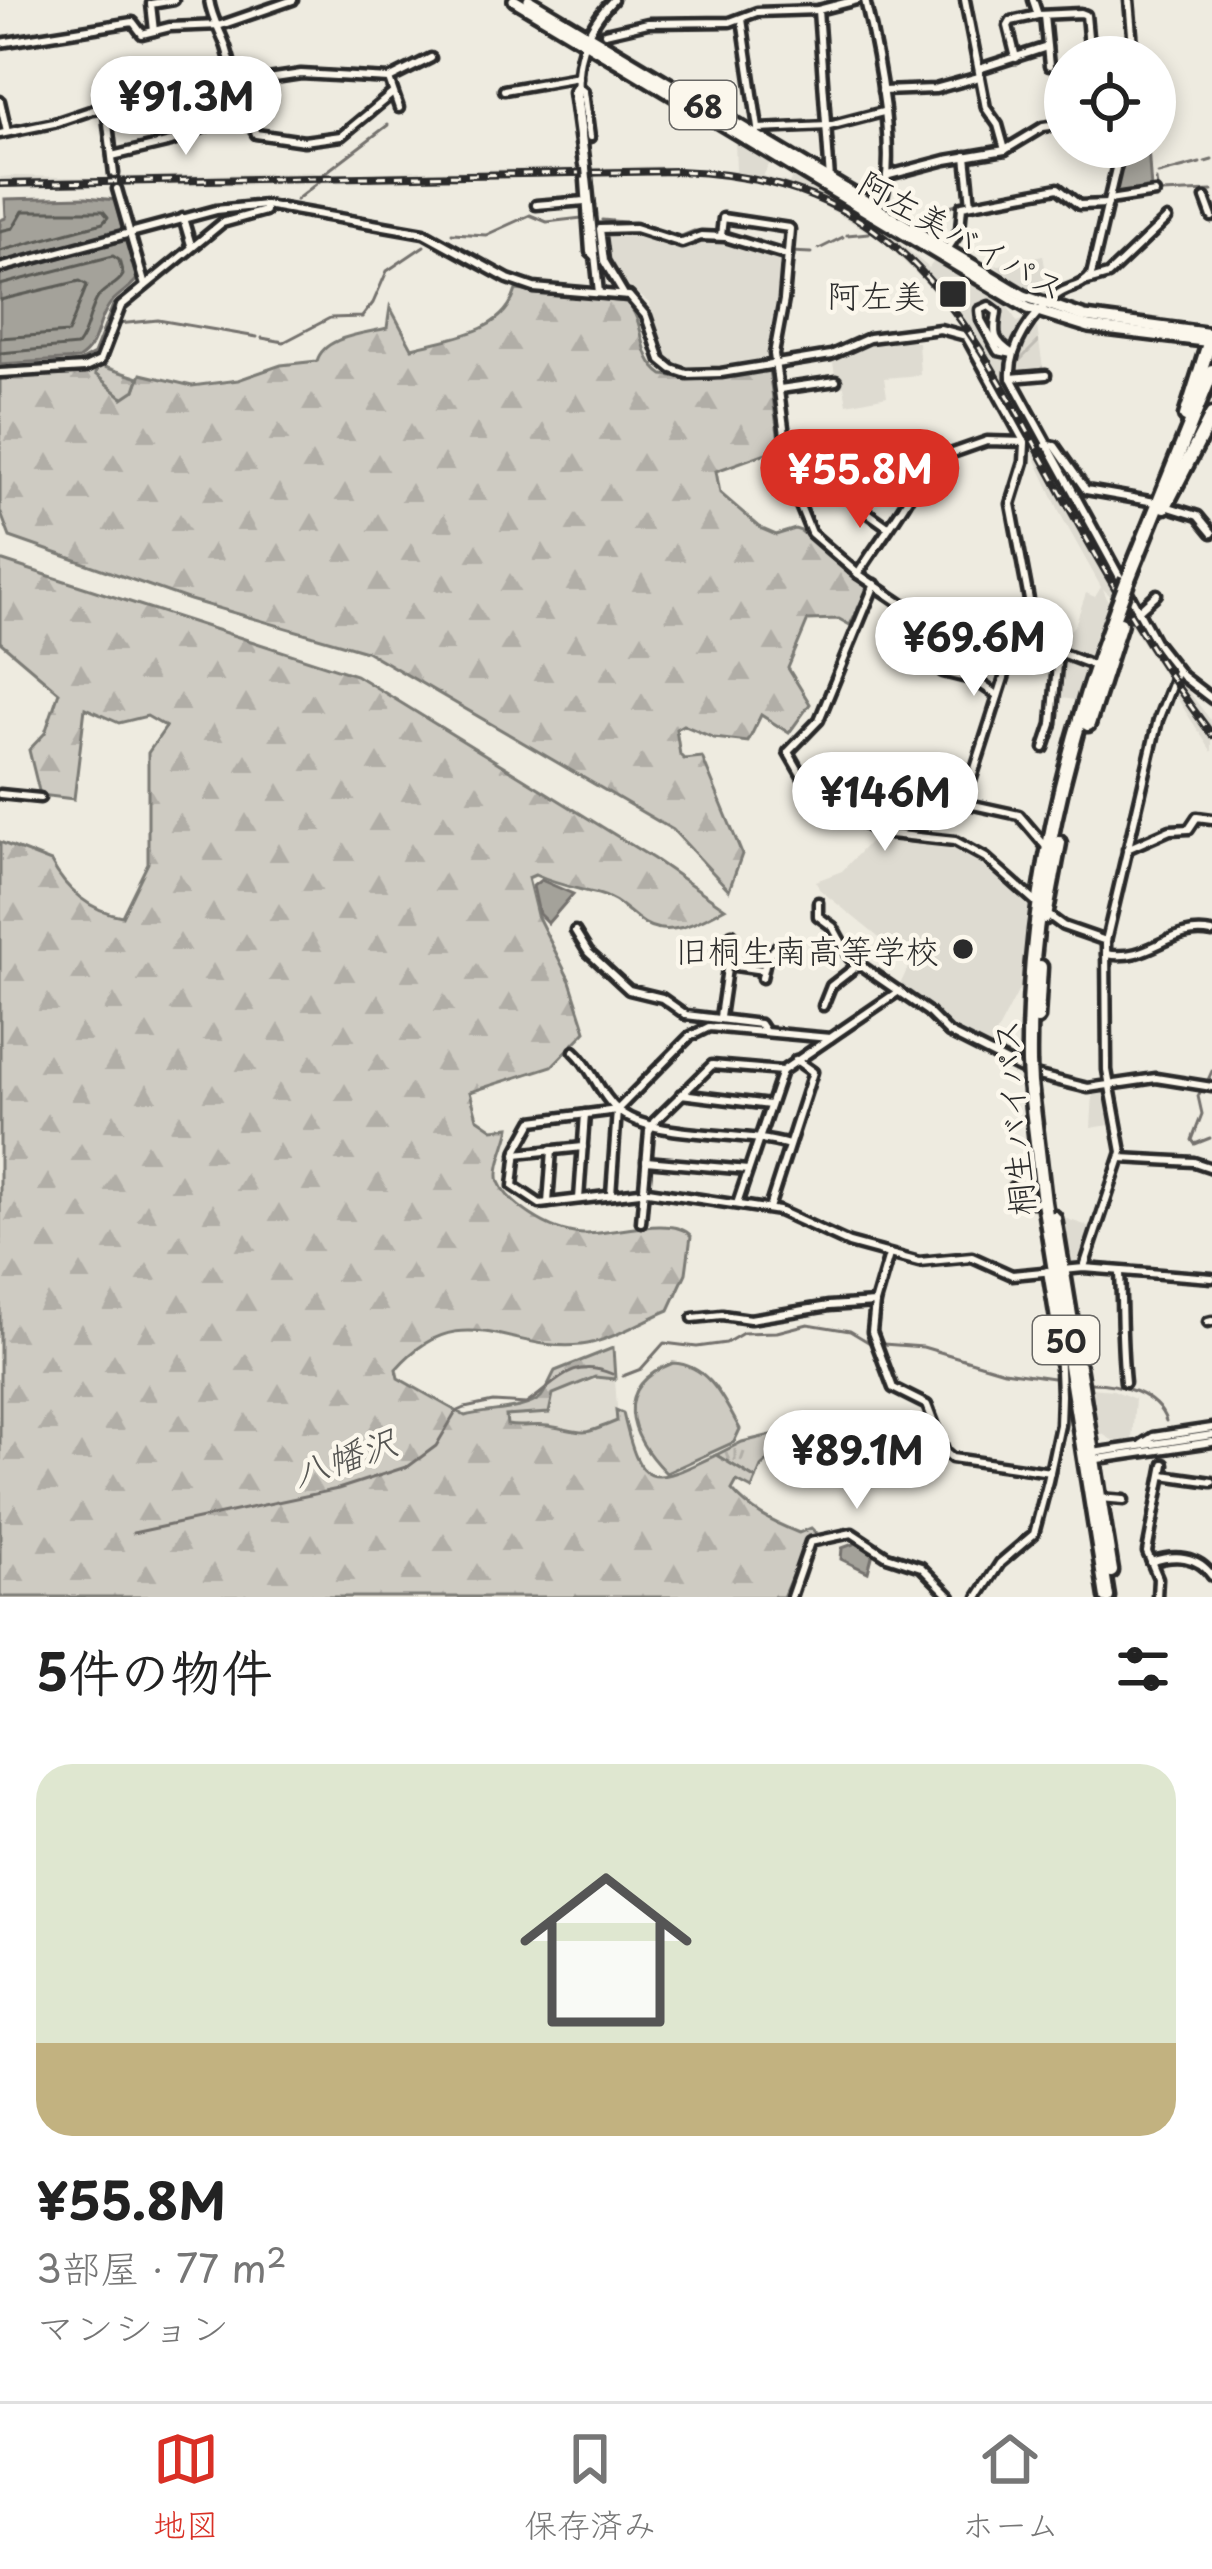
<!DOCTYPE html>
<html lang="ja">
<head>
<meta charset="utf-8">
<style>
  body { margin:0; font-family:"Playpen Sans","Klee One",sans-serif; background:#f6f6f6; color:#222; height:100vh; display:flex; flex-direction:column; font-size:45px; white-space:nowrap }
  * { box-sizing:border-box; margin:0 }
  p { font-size:39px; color:#767676 }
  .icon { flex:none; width:66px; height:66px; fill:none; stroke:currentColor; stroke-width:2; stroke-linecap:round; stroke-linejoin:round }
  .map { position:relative; height:1597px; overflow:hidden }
  .panel { display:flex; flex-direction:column; background:#fff; flex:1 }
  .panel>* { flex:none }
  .fabs { position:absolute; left:1044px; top:36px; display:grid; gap:24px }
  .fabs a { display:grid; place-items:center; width:132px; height:132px; border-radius:50%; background:#fff; box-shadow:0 6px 18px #0003; font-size:60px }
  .price { position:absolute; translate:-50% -102px; padding:0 27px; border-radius:42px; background:#fff; color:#222; font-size:39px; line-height:78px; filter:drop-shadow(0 3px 6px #0008) }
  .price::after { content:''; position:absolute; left:50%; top:72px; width:36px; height:27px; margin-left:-18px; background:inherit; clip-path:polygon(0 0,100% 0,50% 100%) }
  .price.on { background:#d93025; color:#fff }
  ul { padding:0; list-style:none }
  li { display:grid; align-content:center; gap:24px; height:636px; padding:0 36px }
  li span { display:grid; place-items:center; height:372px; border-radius:36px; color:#555 }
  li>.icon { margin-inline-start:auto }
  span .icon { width:216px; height:216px; fill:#fffc; stroke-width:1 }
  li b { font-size:51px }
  h2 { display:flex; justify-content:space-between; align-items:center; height:144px; padding:0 36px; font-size:51px }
  .dock { display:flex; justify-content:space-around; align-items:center; height:168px; border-top:3px solid #e0e0e0; background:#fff; font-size:33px; color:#767676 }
  .dock a { display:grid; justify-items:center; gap:6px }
  .dock .on { color:#d93025 }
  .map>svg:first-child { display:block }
</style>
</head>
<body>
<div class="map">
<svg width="1212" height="1597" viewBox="0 0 1212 1597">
  <defs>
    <pattern id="industrial-furrows" width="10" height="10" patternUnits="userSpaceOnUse" patternTransform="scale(3)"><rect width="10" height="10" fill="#dedbd1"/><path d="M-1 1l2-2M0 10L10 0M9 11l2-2" fill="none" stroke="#bfbcb4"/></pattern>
    <pattern id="grass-tufts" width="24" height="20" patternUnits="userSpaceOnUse" patternTransform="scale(3)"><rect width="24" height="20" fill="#cecbc2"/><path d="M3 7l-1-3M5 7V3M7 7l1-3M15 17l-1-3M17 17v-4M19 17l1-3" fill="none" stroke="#b1aea7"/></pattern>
    <pattern id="forest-firs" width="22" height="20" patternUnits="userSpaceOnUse" patternTransform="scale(3)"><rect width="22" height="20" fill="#cecbc2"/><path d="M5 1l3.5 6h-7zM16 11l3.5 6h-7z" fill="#b1aea7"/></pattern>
    <pattern id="cemetery-stones" width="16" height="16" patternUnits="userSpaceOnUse" patternTransform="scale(3)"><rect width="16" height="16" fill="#cecbc2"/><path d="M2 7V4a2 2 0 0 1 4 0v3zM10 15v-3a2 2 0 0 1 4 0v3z" fill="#b1aea7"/></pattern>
  </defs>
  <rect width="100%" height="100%" fill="#eeebe0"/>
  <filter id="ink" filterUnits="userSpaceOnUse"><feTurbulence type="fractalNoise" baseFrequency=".00833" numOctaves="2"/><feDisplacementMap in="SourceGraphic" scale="24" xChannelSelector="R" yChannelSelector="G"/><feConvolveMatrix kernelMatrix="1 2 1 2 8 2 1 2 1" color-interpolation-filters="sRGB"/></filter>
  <g filter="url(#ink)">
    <!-- built -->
    <g fill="#dedbd1">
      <polygon points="735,140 771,161 763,176 789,183 794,174 829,199 883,229 929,268 934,261 1007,305 1017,322 1024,319 1006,351 1004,371 1028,426 1023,430 955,312 882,240 817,202 776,188 698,175 423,179 430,171 465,170 661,166 736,171"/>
      <polygon points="421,170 421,181 235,185 120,186 116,177 312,172 323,176"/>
      <polygon points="11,176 113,178 114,185 0,188 0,177"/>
      <polygon points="605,230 631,230 681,245 714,239 781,258 780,304 766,357 729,366 691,368 673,362 659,343 649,303 622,281 607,260"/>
      <polygon points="1043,255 1050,296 1020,285 995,266"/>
      <polygon points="897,339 918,342 920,375 884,378 887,396 847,404 844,387 832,388 836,382 833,362 865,346"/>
      <polygon points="1032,428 1156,651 1172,671 1168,682 1115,600 1103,589 1108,601 1087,659 1060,649 1059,641 1075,625 1086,593 1095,597 1101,587 1062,517 1025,436"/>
      <polygon points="1062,656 1087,666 1080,701 1056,697"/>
      <polygon points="1179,679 1212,722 1212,752 1171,689 1174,680"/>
      <polygon points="884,836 955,843 986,860 1030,901 1032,913 1023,982 989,1048 976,1046 952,1032 935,1013 899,987 913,957 883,941 819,889 816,881 842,871 872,839"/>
      <polygon points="1093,1093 1110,1094 1116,1124 1091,1128"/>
      <polygon points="1064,1218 1094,1228 1077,1265 1070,1266 1064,1243 1065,1229 1061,1224"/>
      <polygon points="605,1376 615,1379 618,1421 586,1434 550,1426 507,1425 505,1416 548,1413 552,1395"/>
      <polygon points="1091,1388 1113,1390 1135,1399 1132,1440 1117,1443 1099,1432"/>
    </g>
    <!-- industrial -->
    <polygon fill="url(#industrial-furrows)" points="1037,327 1043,368 1019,375 1020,351"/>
    <!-- grass -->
    <polygon fill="url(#grass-tufts)" stroke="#7c7b76" stroke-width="3" points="805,1427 761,1467 756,1479 716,1455 742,1442"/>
    <!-- forest -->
    <g fill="url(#forest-firs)" stroke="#7c7b76" stroke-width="3">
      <path d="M516,290L626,302C648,323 636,357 663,375L711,380L763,367L769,370L780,448L716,471L720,493L762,529L776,535L795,529L801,531L868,588L850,625L839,619L808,620L788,668L810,704L789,733L761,715L748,742L714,738L683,725L676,729L680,755L684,759L702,757L742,854L729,890L673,830L366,651L190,600L10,537L0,511V379L77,373L98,365L96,374L135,390L141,374L192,386L238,380L281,365L317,361C324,336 364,334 387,328L390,307L412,348C451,337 504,334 516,290Z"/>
      <path d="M0,560L356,675L654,859L725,908C699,922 665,942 638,919C625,909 615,898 598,894C575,888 557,885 535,875L528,878L537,915L570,981L586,1031L552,1066L470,1092L477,1118L493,1129L510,1127C508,1142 494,1168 499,1182C504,1195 519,1207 531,1215C546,1225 564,1233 583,1234C610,1235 674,1214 691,1236L686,1273L669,1310C642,1321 609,1342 581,1345C509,1353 461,1295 396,1369L398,1378L465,1416C485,1410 527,1411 541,1397C546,1391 551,1378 555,1371L613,1348L615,1379L595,1377L553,1394L549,1413L506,1416L507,1425C521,1428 534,1424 548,1426C588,1432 576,1438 617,1421L616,1410L623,1413C641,1491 650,1486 716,1455L756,1479L752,1489L737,1481L732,1490C751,1512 772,1522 799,1533L811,1528L818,1535L806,1543L783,1597H0V842L51,862C66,890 90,911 122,916L148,863V753L166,727L147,716L119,723L85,708L74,799L40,795L29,750L45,733L59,692L0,642Z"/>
    </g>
    <!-- cemetery -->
    <polygon fill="url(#cemetery-stones)" stroke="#7c7b76" stroke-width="3" points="98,365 139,378 135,390 123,398 95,374"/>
    <!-- pitch -->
    <path fill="#cecbc2" stroke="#7c7b76" stroke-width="3" d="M673,1363C710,1365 724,1401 740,1429L734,1442L666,1473C629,1436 611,1387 673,1363Z"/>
    <!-- water -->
    <g fill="#a4a29a" stroke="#74726e" stroke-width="3">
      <polygon points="1123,147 1148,147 1151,190 1114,197"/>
      <polygon points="86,197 115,200 122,230 0,264 0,220 6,218 5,199"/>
      <path d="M126,240L137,279C129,290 114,296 108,307C95,327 99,346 78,359L0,364V274Z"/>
      <polygon points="541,880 573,894 548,923 539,914 533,886"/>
      <polygon points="856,1543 873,1553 868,1572 841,1559 842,1548"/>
    </g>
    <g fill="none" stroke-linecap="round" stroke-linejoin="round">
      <!-- shore -->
      <g stroke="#5b5b57" stroke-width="3">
        <polyline points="0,231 13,228 23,211 103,211 108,217 103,223 0,251"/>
        <path d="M0,285L113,256L119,260L123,275C117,286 107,286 99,296C88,311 89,332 77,346L0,353"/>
        <polyline points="0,300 80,281 87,285 68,333 0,338"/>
      </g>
      <!-- stream -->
      <g stroke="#74726e" stroke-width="3">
        <polyline points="1205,162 1212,160"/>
        <polyline points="1158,174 1200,163"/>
        <polyline points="321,176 388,125"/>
        <polyline points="1156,180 1157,188"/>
        <polyline points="1161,193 1212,191"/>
        <polyline points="296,200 321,180"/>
        <polyline points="926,213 960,203"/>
        <polyline points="916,217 921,216"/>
        <polyline points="602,220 635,223"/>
        <polyline points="644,226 677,238 694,231 718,232"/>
        <polyline points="452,233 486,235 530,215 547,222 582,218"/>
        <polyline points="724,233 784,250"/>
        <polyline points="847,235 869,233"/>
        <polyline points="204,241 231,223"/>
        <polyline points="819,249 843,237"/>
        <polyline points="790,252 811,253"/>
        <polyline points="118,324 158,320 257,337"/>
        <polyline points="262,338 284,342 330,318 362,317 373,303 387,271 424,246"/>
        <polyline points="56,367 75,364 94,354 113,305 137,287"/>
        <polyline points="0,369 17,369"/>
        <polyline points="1208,1080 1212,1071"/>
        <polyline points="1202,1089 1198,1096 1202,1114 1192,1140 1195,1144 1210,1138"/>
        <polyline points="623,1376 641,1369 664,1343 697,1347 726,1343 743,1333 777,1332 808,1324 850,1331 870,1343 923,1347 1004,1371 1060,1379"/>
        <path d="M1091,1383C1118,1383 1157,1393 1166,1421"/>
        <path d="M133,1533L338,1489L409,1466L436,1446L456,1412L465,1408L493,1402L526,1404C555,1385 571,1356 612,1374"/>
      </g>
      <defs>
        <g id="minor">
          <path d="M209,0C212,19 220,30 226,47C235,77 242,105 256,134L304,141L341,136L393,93"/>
          <path d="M865,0C876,46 902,169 878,208"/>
          <polyline points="965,0 986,108 998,125 1005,150"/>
          <polyline points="1033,0 1038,15"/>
          <polyline points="1129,0 1134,57"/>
          <polyline points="818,10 830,180"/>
          <polyline points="1044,16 1049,66"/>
          <polyline points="742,19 758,128"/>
          <polyline points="154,31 151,4 174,0"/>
          <polyline points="605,33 648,23 730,22 757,12 818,10 857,0"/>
          <polyline points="0,43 133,22 142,34 170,27 221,25 293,0"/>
          <polyline points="1016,58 1008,26 1011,21 1038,15 1081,13 1086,15 1090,57"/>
          <polyline points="979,69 1047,47"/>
          <polyline points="389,79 399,108"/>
          <polyline points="577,86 573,92 583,165"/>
          <polyline points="577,86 584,92 590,137"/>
          <polyline points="504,90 578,77"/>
          <polyline points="882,91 935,89 979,77"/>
          <polyline points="0,101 7,132"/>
          <polyline points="106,107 114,174"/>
          <polyline points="758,129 829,126 883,112"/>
          <polyline points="0,134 54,123 93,110 150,103 190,91 301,74 389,79 431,58"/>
          <path d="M1121,147L1091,275C1081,288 1069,286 1057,295C1032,314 1009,346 1011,378L1156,643L1182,676L1212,699"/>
          <polyline points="112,156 171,142 244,110"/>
          <polyline points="966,156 971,204"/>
          <path d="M586,168C579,101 562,52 613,0"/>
          <polyline points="889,175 946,160 1005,150 1043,127 1065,124"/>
          <polyline points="587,178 599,293"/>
          <polyline points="585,180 590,252 595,257"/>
          <polyline points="117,189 145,286"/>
          <polyline points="1205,198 1212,217"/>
          <polyline points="1109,200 1155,193"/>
          <polyline points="536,205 585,201"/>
          <polyline points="183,218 191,245"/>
          <polyline points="790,229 784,300 774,354 792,486 811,533 858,574 939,629 977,640 1058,652 1095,666"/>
          <polyline points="721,236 723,218 789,228"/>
          <polyline points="948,248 960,230 962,206 1058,188 1079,205 1108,204"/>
          <polyline points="0,268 216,210 265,205 424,233 508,279 534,288 629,296 646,316 661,360 672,369 687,374 721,373 831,355 869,338 940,329 966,336 1025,443 1024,462 1011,504 1029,600 964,803"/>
          <polyline points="1087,281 1108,275 1167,219"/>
          <polyline points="623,293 604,261 600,229 635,228 682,243 701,236 725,237 788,256"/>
          <path d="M989,306L997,312C993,335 993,341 1013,354L998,351L981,320L980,310Z"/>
          <polyline points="0,373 85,368 100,361 121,306 222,223 265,211 265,205"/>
          <polyline points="1011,378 1046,375"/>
          <polyline points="780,389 836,381"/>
          <polyline points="1046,445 1055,446 1086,490 1155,502"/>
          <polyline points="850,500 888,527"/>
          <polyline points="1169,507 1198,516 1212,533"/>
          <path d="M858,574C882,536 910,502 927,462L987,441L1025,442"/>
          <polyline points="875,584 819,720 788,752 822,811 845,814 881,833 955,841 986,858 1039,905"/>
          <polyline points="1137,612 1157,594"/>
          <polyline points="898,642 943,672 975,680 998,696"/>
          <polyline points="1044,748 1052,724 1058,652"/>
          <polyline points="0,794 40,798"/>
          <polyline points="856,819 878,806 964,803 1019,815 1047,848"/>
          <polyline points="1127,849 1170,830 1189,829 1197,817 1212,819"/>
          <polyline points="818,902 818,916 833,927 850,958 927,1011 949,1033 1031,1074 1088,1088 1156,1078 1212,1087"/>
          <polyline points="1048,915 1063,926 1106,941"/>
          <polyline points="575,931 588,952 629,990 662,998 686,1015 760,1024 764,1030"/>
          <path d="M1106,954C1150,963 1171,924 1212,933"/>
          <polyline points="728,965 763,970"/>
          <polyline points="762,978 767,956 778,946"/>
          <polyline points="823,1006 831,986 858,965"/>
          <polyline points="720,1017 732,934"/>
          <polyline points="830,1038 709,1027 689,1037 617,1110 533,1121 517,1150 513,1186 540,1204 648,1191 779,1211 849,1243 919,1262 972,1257 1012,1275 1084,1268 1212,1278"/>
          <path d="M574,1051C592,1067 600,1096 620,1112C658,1140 739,1130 789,1145"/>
          <polyline points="681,1094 770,1105"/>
          <polyline points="516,1154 583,1147"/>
          <polyline points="1121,1158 1194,1162 1212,1168"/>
          <polyline points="646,1161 748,1170"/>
          <polyline points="1013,1187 1033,1202 1044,1202"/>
          <polyline points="611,1195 617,1110"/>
          <polyline points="579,1199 585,1114"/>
          <polyline points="548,1203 552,1150"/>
          <polyline points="737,1204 782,1071 899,991"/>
          <polyline points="769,1208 813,1072 796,1060"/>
          <polyline points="641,1222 649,1131 654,1122 712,1065 782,1071"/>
          <polyline points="889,1255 875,1303 872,1332 893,1388 927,1405 945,1452 952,1458 1050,1472"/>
          <polyline points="1084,1267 1122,1152 1107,1070 1106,941 1158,720 1177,671"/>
          <path d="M1120,1273C1122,1310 1121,1345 1125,1382"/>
          <polyline points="693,1318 722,1315 750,1319 829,1306 875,1303"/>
          <polyline points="1208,1322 1212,1321"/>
          <polyline points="1142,1444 1153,1437 1212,1428"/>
          <polyline points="1093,1453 1212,1435"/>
          <polyline points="1091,1460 1212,1442"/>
          <polyline points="1163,1475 1212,1482"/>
          <polyline points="1100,1498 1124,1500"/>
          <path d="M1151,1562C1174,1554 1198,1555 1212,1576"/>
          <polyline points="791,1597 810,1542 852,1533 887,1556 921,1567 951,1597"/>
          <polyline points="978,1597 1000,1563 1034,1534 1048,1481 1060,1425 1061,1395 1059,1344 1047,1271"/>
          <polyline points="1157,1597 1158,1578 1147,1552 1164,1464"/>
        </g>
        <g id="major">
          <polyline points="514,0 1028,308 1089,327 1212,342"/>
          <polyline points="529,0 1024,296 1085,317 1212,334"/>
        </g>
        <g id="highway">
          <polyline points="1186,416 1212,334"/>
          <polyline points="1165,506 1212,415"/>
          <polyline points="1128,579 1212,371"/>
          <polyline points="1088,724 1120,623"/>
          <polyline points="1045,917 1059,843"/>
          <polyline points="1037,1018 1040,967"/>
          <path d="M1029,1063C1027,908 1063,752 1117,608"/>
          <polyline points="1030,1083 1044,1202 1107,1597"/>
          <polyline points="1054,1218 1075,1346"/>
          <polyline points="1078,1366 1111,1571"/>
        </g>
      </defs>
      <!-- minor casing -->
      <use href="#minor" stroke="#2b2b2b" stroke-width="15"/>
      <!-- major casing -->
      <use href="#major" stroke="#2b2b2b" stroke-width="18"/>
      <!-- highway casing -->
      <use href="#highway" stroke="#2b2b2b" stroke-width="21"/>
      <!-- minor -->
      <use href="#minor" stroke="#fbf7ec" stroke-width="6"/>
      <!-- major -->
      <use href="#major" stroke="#fbf7ec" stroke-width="9"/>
      <!-- highway -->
      <use href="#highway" stroke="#fbf7ec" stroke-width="12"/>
      <defs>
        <path id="rail" d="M0,184L677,171C901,178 963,312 1058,487C1105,573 1153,657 1212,735"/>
      </defs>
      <!-- rail casing -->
      <use href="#rail" stroke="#2b2b2b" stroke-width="8"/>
      <!-- rail -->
      <use href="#rail" stroke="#fbf7ec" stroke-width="3" stroke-dasharray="9" stroke-linecap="butt"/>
      <defs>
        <polyline id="minor-bridge" points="586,168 587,178"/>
        <g id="highway-bridge">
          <polyline points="1117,608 1128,579"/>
          <polyline points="1029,1063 1030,1083"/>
        </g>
      </defs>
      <!-- minor-bridge casing -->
      <use href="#minor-bridge" stroke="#2b2b2b" stroke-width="15" stroke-linecap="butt"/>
      <!-- highway-bridge casing -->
      <use href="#highway-bridge" stroke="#2b2b2b" stroke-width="21" stroke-linecap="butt"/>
      <!-- minor-bridge -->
      <use href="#minor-bridge" stroke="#fbf7ec" stroke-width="6"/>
      <!-- highway-bridge -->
      <use href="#highway-bridge" stroke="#fbf7ec" stroke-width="12"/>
    </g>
  </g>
  <!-- markers -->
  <g fill="#2b2b2b" stroke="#fbf7ec" stroke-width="4.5">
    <rect x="938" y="279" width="30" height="30" rx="6"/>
    <circle cx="963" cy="949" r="12"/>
  </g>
  <g text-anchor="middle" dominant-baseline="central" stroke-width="9" stroke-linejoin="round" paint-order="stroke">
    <!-- shield labels -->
    <g fill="#fbf7ec" stroke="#696865" stroke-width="3">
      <rect x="670" y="81" width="66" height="48" rx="9"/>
      <rect x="1033" y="1316" width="66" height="48" rx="9"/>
    </g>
    <g font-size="30" font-weight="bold" fill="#2b2b2b">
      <text x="703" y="105">68</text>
      <text x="1066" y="1340">50</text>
    </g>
    <!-- street labels -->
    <g font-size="33" fill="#2b2b2b" stroke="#fbf7ec">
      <text transform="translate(963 234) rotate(29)">阿左美バイパス</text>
      <text transform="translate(1012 1118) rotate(-95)">桐生バイパス</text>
    </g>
    <!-- poi labels -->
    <g font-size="33" fill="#2b2b2b" stroke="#fbf7ec" text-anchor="end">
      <text x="926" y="294">阿左美</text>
      <text x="939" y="949">旧桐生南高等学校</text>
    </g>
    <!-- water labels -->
    <g font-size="36" font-style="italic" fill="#555552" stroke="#fbf7ec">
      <text transform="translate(344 1456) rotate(-19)">八幡沢</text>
    </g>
  </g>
</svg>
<div class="fabs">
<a><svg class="icon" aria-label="locate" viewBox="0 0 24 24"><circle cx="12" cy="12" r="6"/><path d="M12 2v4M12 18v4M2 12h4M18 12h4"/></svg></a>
</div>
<b class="price" style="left:186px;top:158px">¥91.3M</b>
<b class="price on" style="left:860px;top:531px">¥55.8M</b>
<b class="price" style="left:974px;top:699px">¥69.6M</b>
<b class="price" style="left:885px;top:854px">¥146M</b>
<b class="price" style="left:857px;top:1512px">¥89.1M</b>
</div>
<section class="panel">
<h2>5件の物件<svg class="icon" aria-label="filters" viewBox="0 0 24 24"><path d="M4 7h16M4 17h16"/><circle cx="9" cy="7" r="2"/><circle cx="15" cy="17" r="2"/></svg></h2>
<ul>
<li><span style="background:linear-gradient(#dfe7d0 75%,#c2b280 0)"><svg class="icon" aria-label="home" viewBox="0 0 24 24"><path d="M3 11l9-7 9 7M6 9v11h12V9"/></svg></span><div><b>¥55.8M</b><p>3部屋 · 77 m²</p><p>マンション</p></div></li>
</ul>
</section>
<nav class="dock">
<a class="on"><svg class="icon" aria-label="map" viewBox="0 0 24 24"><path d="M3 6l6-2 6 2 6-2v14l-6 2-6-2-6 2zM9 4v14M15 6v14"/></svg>地図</a>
<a><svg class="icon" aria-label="saved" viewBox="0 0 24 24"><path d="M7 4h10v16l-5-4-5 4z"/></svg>保存済み</a>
<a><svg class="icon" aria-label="home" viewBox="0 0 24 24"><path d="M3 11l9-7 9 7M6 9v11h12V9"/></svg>ホーム</a>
</nav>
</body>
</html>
